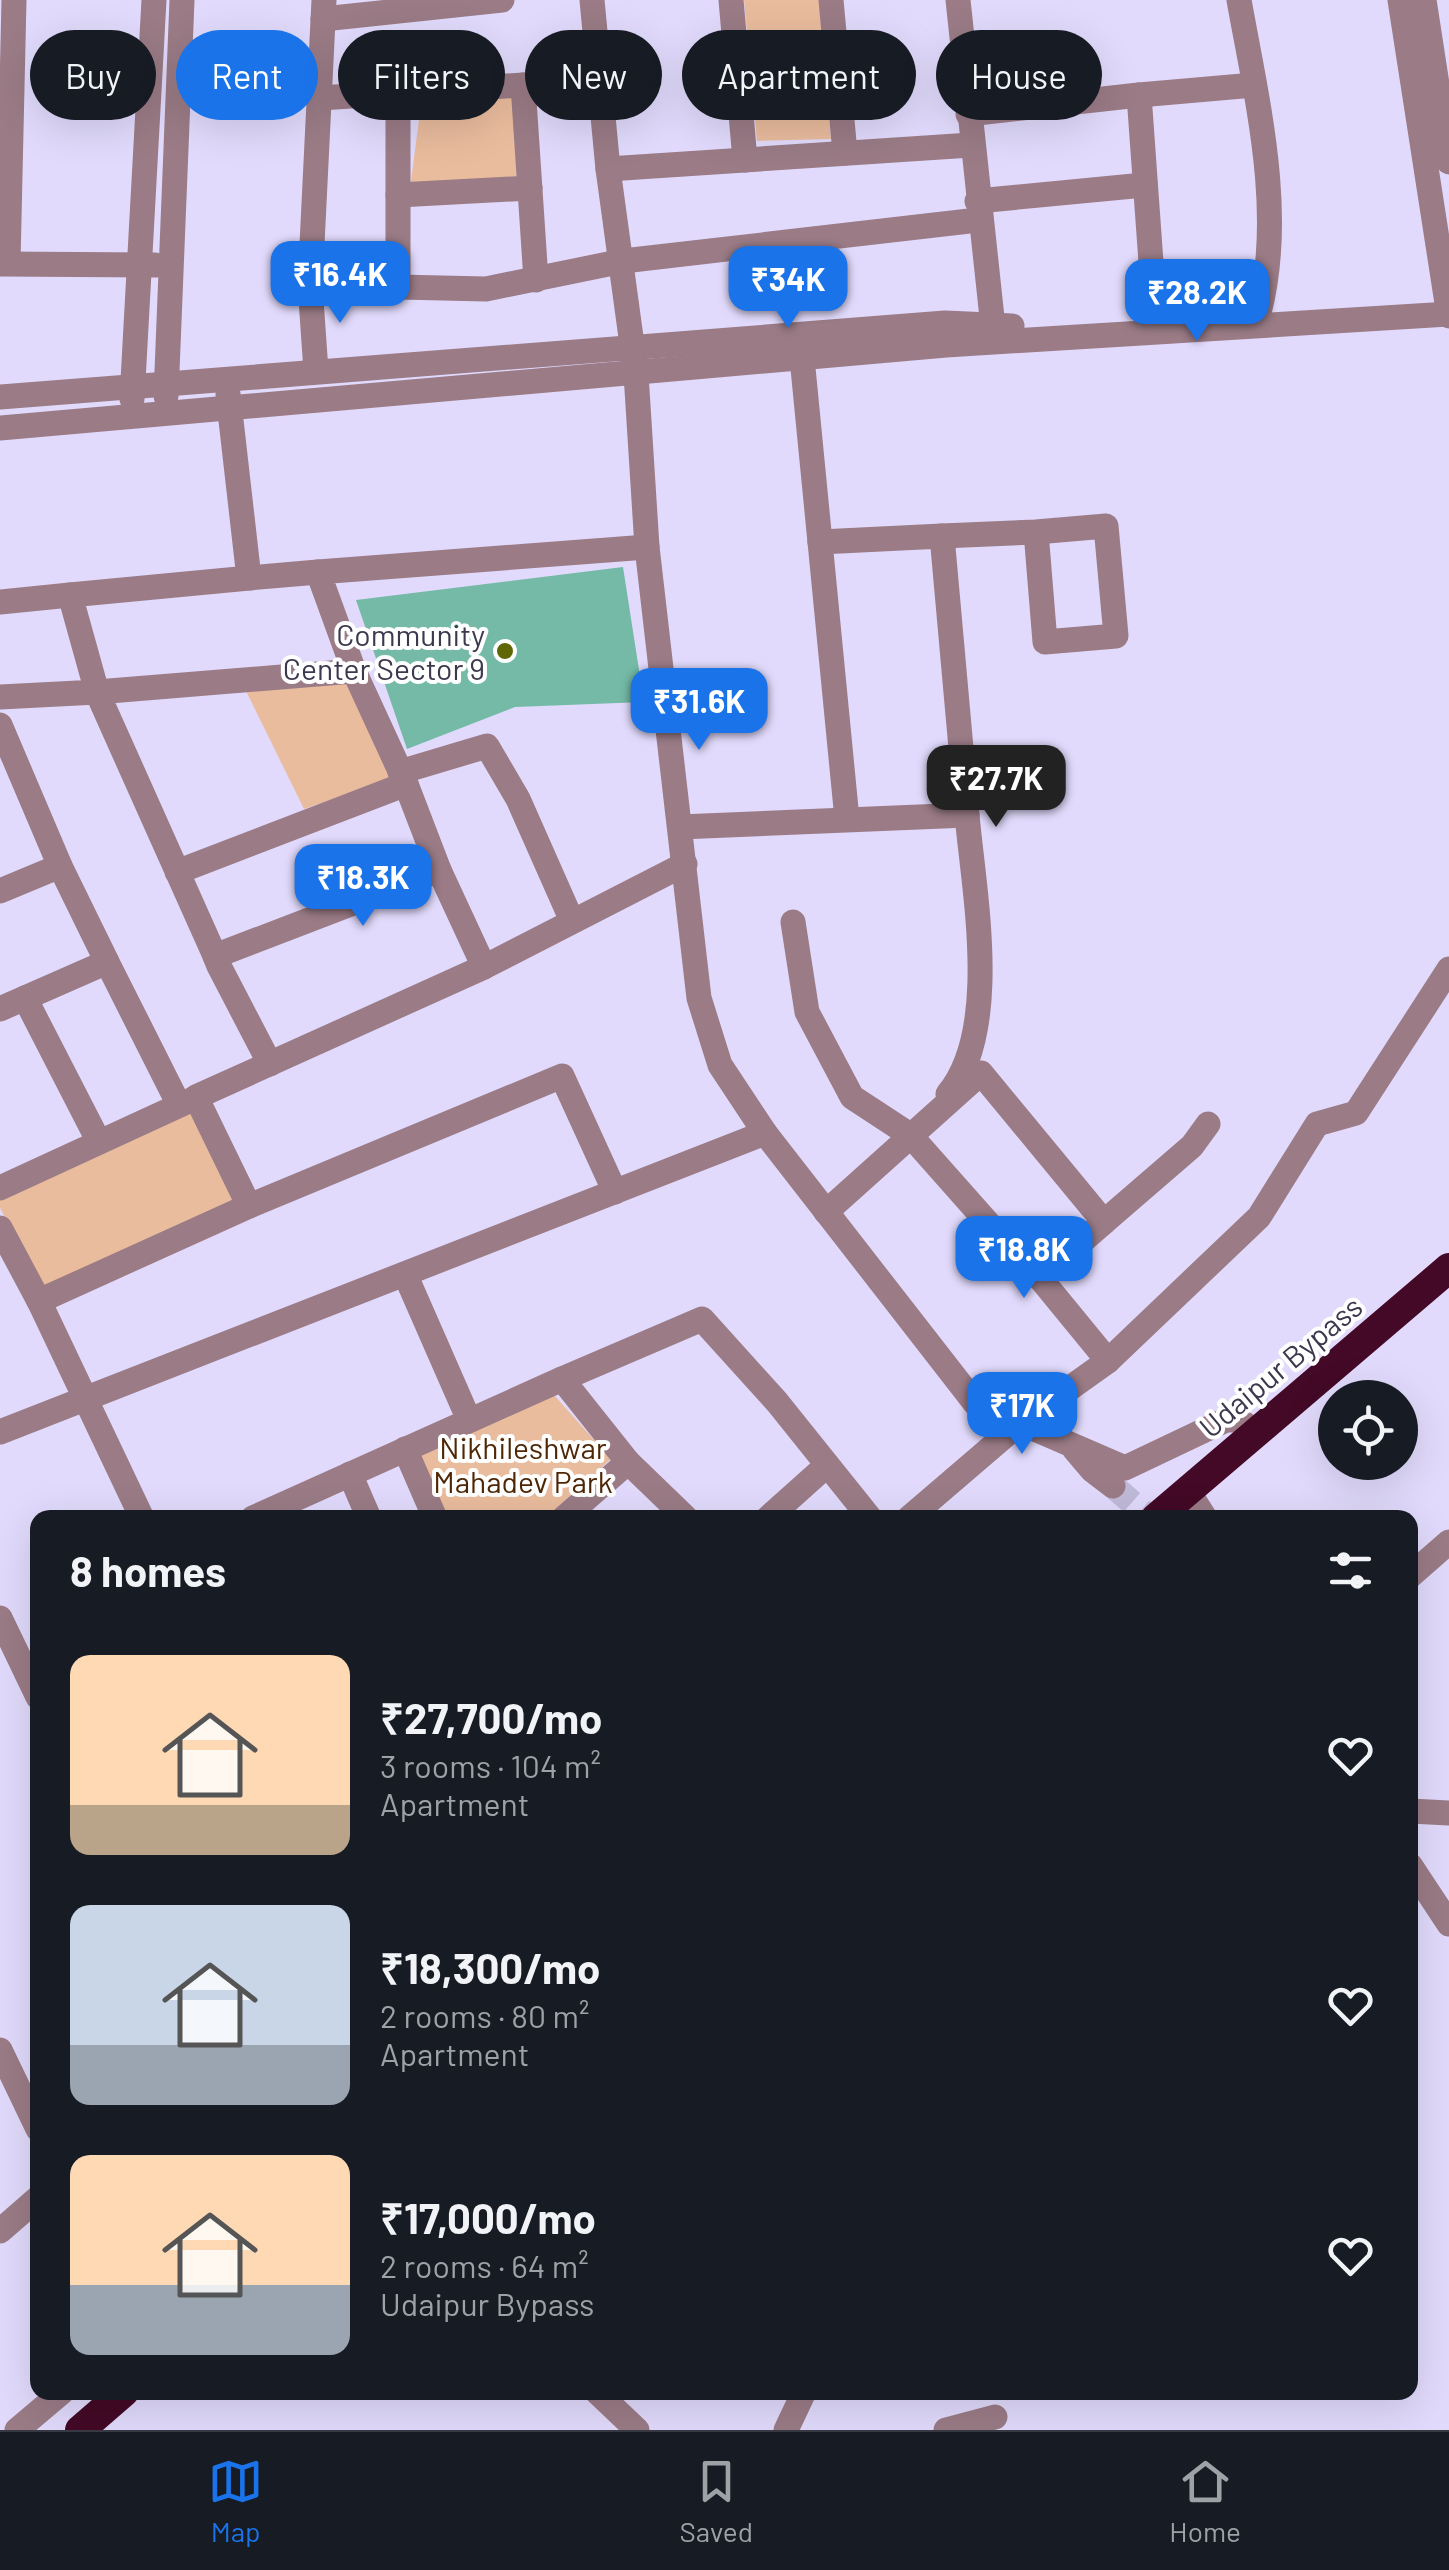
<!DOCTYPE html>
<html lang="en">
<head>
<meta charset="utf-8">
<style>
  body { margin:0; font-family:Barlow,sans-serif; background:#20242c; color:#f1f3f6; height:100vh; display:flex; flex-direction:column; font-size:38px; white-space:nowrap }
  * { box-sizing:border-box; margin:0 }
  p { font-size:32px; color:#9ea1a6 }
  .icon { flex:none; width:55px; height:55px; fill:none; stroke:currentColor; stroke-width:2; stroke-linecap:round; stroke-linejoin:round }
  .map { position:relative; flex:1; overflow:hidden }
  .side { position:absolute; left:30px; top:1510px; width:1388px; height:890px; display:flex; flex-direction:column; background:#171b24; border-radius:20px; box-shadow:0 10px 40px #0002 }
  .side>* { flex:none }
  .hud { position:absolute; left:30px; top:30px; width:1390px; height:90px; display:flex; gap:20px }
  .buttons { position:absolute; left:1318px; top:1380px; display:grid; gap:20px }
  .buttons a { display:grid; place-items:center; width:100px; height:100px; border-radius:50%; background:#171b24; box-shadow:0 10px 40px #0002; font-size:50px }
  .price { position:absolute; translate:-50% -85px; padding:0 22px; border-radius:20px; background:#1a73e8; color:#fff; font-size:32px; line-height:65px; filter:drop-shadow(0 2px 5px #0008) }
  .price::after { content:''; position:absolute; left:50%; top:60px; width:30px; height:22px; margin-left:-15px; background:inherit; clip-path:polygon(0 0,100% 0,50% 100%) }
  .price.active { background:#222; color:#fff }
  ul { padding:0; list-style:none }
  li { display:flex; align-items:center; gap:30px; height:250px; padding:0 40px }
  li span { display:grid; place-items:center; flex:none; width:280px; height:200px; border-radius:20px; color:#555 }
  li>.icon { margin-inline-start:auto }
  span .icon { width:120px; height:120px; fill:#fffc; stroke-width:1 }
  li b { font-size:42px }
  h2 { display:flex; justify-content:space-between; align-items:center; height:120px; padding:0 40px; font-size:42px }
  .chip { padding:0 35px; border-radius:45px; background:#171b24; box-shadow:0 10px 40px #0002; font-size:35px; line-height:90px }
  .chip.active { background:#1a73e8; color:#fff }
  .menu { display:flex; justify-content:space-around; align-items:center; height:140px; border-top:2px solid #363941; background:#171b24; font-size:28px; color:#9ea1a6 }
  .menu a { display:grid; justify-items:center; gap:5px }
  .menu .active { color:#1a73e8 }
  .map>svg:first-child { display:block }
</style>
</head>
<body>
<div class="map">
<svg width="1449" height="2430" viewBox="0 0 1449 2430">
  <rect width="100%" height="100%" fill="#e1dafc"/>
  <!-- green -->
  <g fill="#eabc9e">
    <polygon points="744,0 819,0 831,139 757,141"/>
    <polygon points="519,93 527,185 410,188 422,97"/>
    <polygon points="347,678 394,778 304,809 245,689"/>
    <polygon points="199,1103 238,1204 43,1292 0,1208 0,1188"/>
    <polygon points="554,1395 611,1459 547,1517 447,1517 414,1448"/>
  </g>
  <!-- building -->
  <polygon fill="#74baa7" points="623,567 644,702 515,707 407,749 356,600"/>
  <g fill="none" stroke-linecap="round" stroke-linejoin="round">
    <!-- minor-tunnel -->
    <polyline stroke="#c0bad9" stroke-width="25" stroke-dasharray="25 12" stroke-linecap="butt" points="1113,1486 1150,1518"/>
    <!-- minor -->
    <g stroke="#9a7b86" stroke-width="25">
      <polyline points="324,0 310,285 486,289 623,261 978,220"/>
      <polyline points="592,0 608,169 636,374 647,547 699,998 720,1065 765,1133 975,1403 1125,1468 1226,1420 1239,1420 1255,1431"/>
      <polyline points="731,0 745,160"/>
      <polyline points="831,0 845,153"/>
      <polyline points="958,0 993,327"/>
      <path d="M1239,0C1257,101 1285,212 1259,313"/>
      <polyline points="1400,0 1449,316"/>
      <polyline points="1424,0 1449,162"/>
      <polyline points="323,19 502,0"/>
      <polyline points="523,85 536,280"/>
      <polyline points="398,93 398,287"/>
      <polyline points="1139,95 1254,85"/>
      <polyline points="320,98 600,80"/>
      <polyline points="968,114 1139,95 1155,318"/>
      <polyline points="608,169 971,145"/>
      <polyline points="398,195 530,188"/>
      <polyline points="977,201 1144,185"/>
      <polyline points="8,263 14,0"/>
      <polyline points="0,264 155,265"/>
      <polyline points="310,285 316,371"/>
      <polyline points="802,358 820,542"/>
      <polyline points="228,394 249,578 318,572"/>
      <polyline points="166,396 182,0"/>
      <polyline points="0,397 945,323 1012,326"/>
      <polyline points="132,399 154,0"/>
      <polyline points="0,428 946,345 1449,314"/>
      <polyline points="942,536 1036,532 1045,642 1116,636 1106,526 1036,532"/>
      <polyline points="0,602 70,595"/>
      <polyline points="354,671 318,572 647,547"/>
      <polyline points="0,697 97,692 70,595 249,578"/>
      <polyline points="0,725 60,866 0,891"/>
      <polyline points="400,772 487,746 518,799 572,921"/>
      <polyline points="406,784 439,870"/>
      <polyline points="847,819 820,542 942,536 967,815"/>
      <path d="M680,827L967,815C974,893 1001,1030 948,1094"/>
      <polyline points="60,866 107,962"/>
      <polyline points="177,872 406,784 354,671 97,692 215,956 219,966 270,1064"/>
      <polyline points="793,922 807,1012 852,1097 910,1135 1026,1266 1040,1278 1104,1222 981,1073 826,1212"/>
      <polyline points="215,956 439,870 484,967"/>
      <polyline points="0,1009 25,998"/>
      <polyline points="99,1142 25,998 107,962 179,1105"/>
      <polyline points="0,1188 191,1100"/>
      <polyline points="615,1192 562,1076 249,1206 196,1097 484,967 685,864"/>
      <polyline points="1104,1222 1192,1146 1208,1124"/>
      <polyline points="0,1228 39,1301 249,1206"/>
      <polyline points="405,1274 469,1420"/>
      <polyline points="1040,1278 1108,1361 1259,1217 1317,1124 1356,1113 1449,969"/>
      <polyline points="39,1301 142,1518"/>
      <polyline points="562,1379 702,1319 777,1402 870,1518"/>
      <polyline points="0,1432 765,1133"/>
      <polyline points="405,1449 435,1518"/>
      <polyline points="1075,1450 1092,1470 1113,1486"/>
      <polyline points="350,1474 369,1518"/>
      <polyline points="1188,1491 1205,1518"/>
      <polyline points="253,1518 562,1379 628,1462 686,1518"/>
      <polyline points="564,1518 628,1462"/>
      <polyline points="768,1518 826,1466"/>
      <polyline points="909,1518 1014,1428 1108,1361"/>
      <polyline points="1410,1576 1449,1542"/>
      <polyline points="0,1618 38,1697"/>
      <polyline points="1410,1811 1449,1813"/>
      <polyline points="1410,1865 1449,1924"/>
      <polyline points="0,2050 38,2129"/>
      <polyline points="0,2231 38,2198"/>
      <polyline points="597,2392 637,2430"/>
      <polyline points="17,2430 62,2392"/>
      <polyline points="786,2430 804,2392"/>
      <polyline points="946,2430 995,2417"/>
    </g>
    <!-- highway -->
    <g stroke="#430926" stroke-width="30">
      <polyline points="1156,1518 1449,1268"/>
      <polyline points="80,2430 124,2392"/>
    </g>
  </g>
  <!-- markers -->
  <circle fill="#5e6605" stroke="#fff" stroke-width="4" cx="505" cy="651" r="10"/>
  <g text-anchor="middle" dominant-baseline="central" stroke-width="8" stroke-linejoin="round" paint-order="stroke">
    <!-- poi labels -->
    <g font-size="30" fill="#3d384e" stroke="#fff" text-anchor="end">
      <text x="485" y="634">Community<tspan x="485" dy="34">Center Sector 9</tspan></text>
    </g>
    <!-- street labels -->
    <g font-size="30" fill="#3d384e" stroke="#fff">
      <text transform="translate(1280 1366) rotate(-40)">Udaipur Bypass</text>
    </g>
    <!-- park labels -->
    <g font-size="30" fill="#4e2706" stroke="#fff">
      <text x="523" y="1447">Nikhileshwar<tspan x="523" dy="34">Mahadev Park</tspan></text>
    </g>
  </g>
</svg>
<div class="buttons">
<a><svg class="icon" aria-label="locate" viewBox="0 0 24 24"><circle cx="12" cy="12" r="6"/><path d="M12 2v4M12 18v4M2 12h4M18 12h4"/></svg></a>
</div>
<b class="price" style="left:340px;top:326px">₹16.4K</b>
<b class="price" style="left:788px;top:331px">₹34K</b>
<b class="price" style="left:1197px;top:344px">₹28.2K</b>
<b class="price" style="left:699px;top:753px">₹31.6K</b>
<b class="price active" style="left:996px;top:830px">₹27.7K</b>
<b class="price" style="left:363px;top:929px">₹18.3K</b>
<b class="price" style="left:1024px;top:1301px">₹18.8K</b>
<b class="price" style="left:1022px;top:1457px">₹17K</b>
<div class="hud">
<a class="chip">Buy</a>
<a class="chip active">Rent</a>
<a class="chip">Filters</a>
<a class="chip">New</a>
<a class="chip">Apartment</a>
<a class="chip">House</a>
</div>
<section class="side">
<h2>8 homes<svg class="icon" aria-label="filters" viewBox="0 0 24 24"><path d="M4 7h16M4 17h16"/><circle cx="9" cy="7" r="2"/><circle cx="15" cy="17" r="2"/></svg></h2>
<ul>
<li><span style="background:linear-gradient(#ffd9b3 75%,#b9a48a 0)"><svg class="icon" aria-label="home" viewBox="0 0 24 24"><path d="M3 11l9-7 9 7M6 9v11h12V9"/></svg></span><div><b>₹27,700/mo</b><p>3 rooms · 104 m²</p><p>Apartment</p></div><svg class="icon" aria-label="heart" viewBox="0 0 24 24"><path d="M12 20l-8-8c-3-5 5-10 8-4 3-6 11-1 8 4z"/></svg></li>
<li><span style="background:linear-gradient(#c9d6e8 70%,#9aa5b1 0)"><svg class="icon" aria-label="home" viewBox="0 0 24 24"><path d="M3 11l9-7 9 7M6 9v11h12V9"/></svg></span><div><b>₹18,300/mo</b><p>2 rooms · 80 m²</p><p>Apartment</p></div><svg class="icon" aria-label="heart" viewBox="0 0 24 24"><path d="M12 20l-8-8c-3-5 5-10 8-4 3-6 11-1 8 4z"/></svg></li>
<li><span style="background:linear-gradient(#ffd9b3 65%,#9aa5b1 0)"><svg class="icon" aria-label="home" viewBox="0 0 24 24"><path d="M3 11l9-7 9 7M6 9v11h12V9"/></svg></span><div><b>₹17,000/mo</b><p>2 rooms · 64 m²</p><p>Udaipur Bypass</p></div><svg class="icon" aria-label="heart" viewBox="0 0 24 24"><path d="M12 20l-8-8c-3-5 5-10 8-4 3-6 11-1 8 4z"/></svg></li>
</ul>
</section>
</div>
<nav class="menu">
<a class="active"><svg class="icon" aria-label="map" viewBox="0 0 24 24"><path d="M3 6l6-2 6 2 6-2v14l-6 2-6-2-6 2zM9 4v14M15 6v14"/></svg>Map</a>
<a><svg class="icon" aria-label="saved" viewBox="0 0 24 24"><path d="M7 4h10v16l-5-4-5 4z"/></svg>Saved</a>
<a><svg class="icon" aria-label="home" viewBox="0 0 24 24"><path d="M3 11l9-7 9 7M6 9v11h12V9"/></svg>Home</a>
</nav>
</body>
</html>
